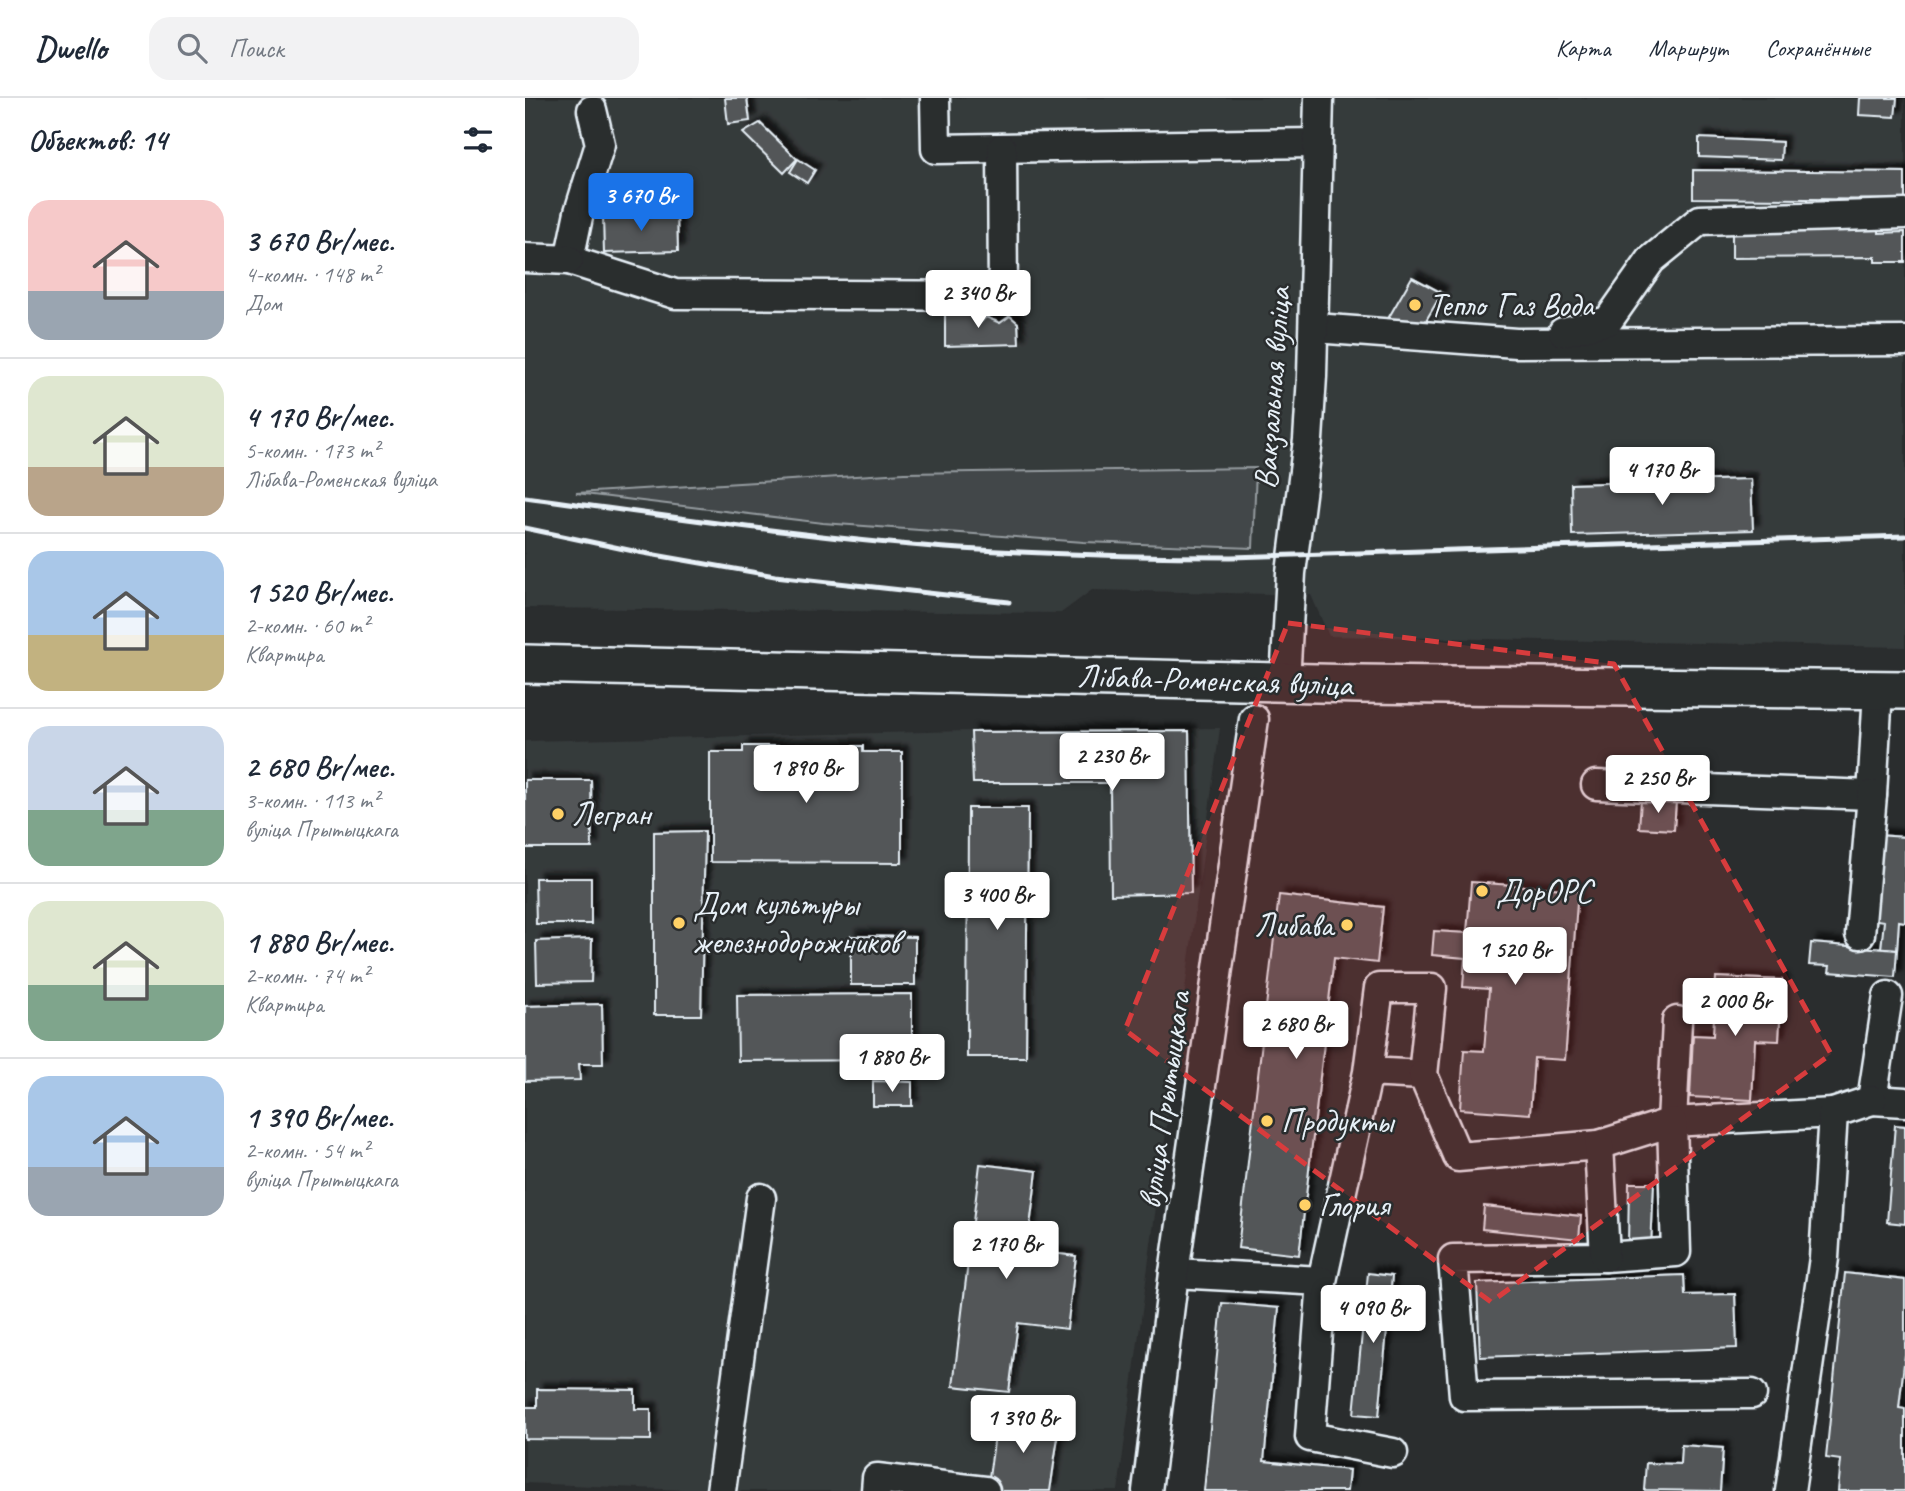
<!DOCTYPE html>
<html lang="ru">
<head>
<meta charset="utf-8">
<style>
  body { margin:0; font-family:Caveat,sans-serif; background:#f2f2f3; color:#1f2937; height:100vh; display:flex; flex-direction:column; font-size:26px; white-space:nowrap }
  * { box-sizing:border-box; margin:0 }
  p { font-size:23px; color:#747a83 }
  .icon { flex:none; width:38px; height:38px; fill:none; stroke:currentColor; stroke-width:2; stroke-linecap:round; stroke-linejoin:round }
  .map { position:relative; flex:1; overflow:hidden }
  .drawer { display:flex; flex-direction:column; background:#fff; width:525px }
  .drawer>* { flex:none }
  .price { position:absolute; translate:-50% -60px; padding:0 16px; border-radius:7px; background:#fff; color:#222; font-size:23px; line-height:46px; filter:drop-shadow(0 2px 4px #0008) }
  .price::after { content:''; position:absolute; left:50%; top:42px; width:21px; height:16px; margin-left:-10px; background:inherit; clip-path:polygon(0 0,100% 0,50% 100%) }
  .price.current { background:#1a73e8; color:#fff }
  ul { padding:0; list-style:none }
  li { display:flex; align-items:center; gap:21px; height:175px; padding:0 28px }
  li+li { border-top:2px solid #e0e1e3 }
  li span { display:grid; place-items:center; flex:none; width:196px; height:140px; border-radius:21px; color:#555 }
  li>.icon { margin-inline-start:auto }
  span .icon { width:84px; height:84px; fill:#fffc; stroke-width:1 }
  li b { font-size:30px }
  h2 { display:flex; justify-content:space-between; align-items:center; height:84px; padding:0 28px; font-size:30px }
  header { display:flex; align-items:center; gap:42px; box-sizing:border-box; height:98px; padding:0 35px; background:#fff; border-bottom:2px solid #e0e1e3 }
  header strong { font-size:33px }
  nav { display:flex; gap:38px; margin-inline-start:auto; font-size:24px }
  .search { width:490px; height:63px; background:#f2f2f3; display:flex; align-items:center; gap:18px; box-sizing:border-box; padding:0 24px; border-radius:21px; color:#747a83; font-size:26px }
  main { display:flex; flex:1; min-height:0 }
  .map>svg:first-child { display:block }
</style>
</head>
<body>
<header>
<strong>Dwello</strong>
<div class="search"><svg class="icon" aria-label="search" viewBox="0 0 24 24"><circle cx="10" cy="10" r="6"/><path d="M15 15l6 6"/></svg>Поиск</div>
<nav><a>Карта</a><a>Маршрут</a><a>Сохранённые</a></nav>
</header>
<main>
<section class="drawer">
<h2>Объектов: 14<svg class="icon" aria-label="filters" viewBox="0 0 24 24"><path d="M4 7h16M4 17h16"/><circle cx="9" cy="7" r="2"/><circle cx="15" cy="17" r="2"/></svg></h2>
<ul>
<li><span style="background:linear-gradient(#f6c9c9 65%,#9aa5b1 0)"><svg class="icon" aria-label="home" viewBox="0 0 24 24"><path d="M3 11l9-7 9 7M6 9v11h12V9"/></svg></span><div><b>3 670 Br/мес.</b><p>4-комн. · 148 m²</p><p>Дом</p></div></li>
<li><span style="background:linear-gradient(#dfe7d0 65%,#b9a48a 0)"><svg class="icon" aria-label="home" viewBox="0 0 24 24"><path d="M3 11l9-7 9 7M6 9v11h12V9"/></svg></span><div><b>4 170 Br/мес.</b><p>5-комн. · 173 m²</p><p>Лібава-Роменская вуліца</p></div></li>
<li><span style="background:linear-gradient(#a9c7e8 60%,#c2b280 0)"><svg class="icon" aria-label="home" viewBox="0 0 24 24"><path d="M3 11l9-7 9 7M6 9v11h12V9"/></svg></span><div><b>1 520 Br/мес.</b><p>2-комн. · 60 m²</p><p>Квартира</p></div></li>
<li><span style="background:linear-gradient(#c9d6e8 60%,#7fa58c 0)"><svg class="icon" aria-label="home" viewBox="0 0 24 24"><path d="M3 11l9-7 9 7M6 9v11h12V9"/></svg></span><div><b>2 680 Br/мес.</b><p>3-комн. · 113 m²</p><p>вуліца Прытыцкага</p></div></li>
<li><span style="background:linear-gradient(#dfe7d0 60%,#7fa58c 0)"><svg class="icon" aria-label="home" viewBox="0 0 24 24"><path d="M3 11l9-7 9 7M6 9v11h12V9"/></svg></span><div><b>1 880 Br/мес.</b><p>2-комн. · 74 m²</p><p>Квартира</p></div></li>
<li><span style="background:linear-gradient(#a9c7e8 65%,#9aa5b1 0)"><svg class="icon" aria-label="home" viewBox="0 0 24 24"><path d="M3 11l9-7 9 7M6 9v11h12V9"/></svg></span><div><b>1 390 Br/мес.</b><p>2-комн. · 54 m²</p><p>вуліца Прытыцкага</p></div></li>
</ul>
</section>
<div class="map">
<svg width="1380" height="1393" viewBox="0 0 1380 1393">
  <defs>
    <filter id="shadow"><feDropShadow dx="6" dy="-6" stdDeviation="2" flood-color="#0009"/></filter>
  </defs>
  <rect width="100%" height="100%" fill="#2a2d2e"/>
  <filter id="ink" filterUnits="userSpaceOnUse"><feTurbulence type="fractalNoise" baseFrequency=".0143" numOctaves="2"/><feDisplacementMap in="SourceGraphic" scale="14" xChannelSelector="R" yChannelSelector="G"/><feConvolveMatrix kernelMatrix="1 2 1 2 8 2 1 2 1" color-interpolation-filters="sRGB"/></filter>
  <g filter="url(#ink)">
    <!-- built -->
    <g fill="#363a3b">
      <polygon points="0,0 1380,0 1380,549 804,538 786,497 567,492 536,515 0,510"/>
      <polygon points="695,630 593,1393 182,1393 0,1385 0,643 445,633"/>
    </g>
    <!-- green -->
    <polygon fill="#424648" stroke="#959ca0" stroke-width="2" points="731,370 728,450 559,444 298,425 51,395 379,375"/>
    <!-- building -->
    <g fill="#535759" stroke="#e8f1f8" stroke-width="2" filter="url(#shadow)">
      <polygon points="200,0 222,0 225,23 203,26"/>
      <polygon points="1335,0 1372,0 1370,19 1334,17"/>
      <polygon points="235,25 272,61 259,75 218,35"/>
      <polygon points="1174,40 1257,44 1256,62 1174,59"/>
      <polygon points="273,61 290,72 282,85 265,74"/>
      <polygon points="1168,72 1380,74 1380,102 1168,100"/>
      <polygon points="152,115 153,153 79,155 78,117"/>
      <polygon points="1354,128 1354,135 1380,134 1380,164 1350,164 1350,159 1207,160 1207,129"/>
      <polygon points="887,179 917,195 893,236 864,219"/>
      <polygon points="420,212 454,212 454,226 461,219 475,225 485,218 493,225 494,246 420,248"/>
      <polygon points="1226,381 1228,432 1047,437 1046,386"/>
      <polygon points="664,633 666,795 586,797 585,685 448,685 446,634"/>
      <polygon points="218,648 338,648 338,654 377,654 377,765 185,764 185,654 218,654"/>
      <polygon points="0,682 66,682 67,750 0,750"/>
      <polygon points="1116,702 1151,703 1149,732 1114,730"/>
      <polygon points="443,710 503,710 501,959 442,959"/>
      <polygon points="180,733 176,917 129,917 129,734"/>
      <polygon points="1352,737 1380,739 1380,824 1374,823 1372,852 1356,851 1359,823 1345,821"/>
      <polygon points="10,780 66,780 66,826 11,826"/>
      <polygon points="946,784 1053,792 1040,962 1009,960 1005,1016 935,1011 939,952 959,953 964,891 938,889 940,860 907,857 909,833 942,835"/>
      <polygon points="754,797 858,809 852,865 809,860 774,1157 713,1150"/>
      <polygon points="326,838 390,839 390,887 326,887"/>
      <polygon points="67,841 66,884 12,885 11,843"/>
      <polygon points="1286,845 1372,852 1370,879 1304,874 1305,868 1284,867"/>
      <polygon points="1191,879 1257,882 1254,943 1230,942 1227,1002 1165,999 1168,937 1188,938"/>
      <polygon points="387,896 387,962 213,963 212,897"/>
      <polygon points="77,906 78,966 54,966 55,982 0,983 0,908"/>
      <polygon points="348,983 387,984 387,1008 348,1008"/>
      <polygon points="1370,1027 1380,1028 1380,1126 1362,1124"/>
      <polygon points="455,1066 512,1073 502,1152 551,1158 542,1231 493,1225 484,1294 428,1288"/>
      <polygon points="1104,1085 1129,1085 1126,1149 1103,1148"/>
      <polygon points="959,1108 1056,1118 1054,1141 957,1131"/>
      <polygon points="843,1175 867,1178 854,1318 829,1316"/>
      <polygon points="1320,1175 1380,1182 1380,1256 1374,1310 1380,1311 1380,1393 1313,1393 1316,1362 1301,1360"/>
      <polygon points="1159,1177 1160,1197 1210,1196 1212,1250 955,1259 952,1185"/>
      <polygon points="697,1205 754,1210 739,1363 824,1372 822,1393 679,1393"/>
      <polygon points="12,1291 110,1292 110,1311 126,1311 126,1342 0,1341 0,1309 12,1309"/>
      <polygon points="473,1316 535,1325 525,1393 462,1393"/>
      <polygon points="1156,1347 1198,1350 1195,1393 1119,1392 1121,1365 1155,1366"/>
    </g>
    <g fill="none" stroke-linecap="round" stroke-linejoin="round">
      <defs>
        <g id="minor">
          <polyline points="410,0 411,51 792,45"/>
          <polyline points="67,12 75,46 54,114 44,162 150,196 478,198 477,50"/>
          <polyline points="0,160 44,162"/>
          <polyline points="790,230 991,245 1380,243"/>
          <polyline points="1038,234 1083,223 1126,162 1175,122 1380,116"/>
          <polyline points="760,584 766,475 783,342 787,278 794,0"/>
          <polyline points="1071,687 1347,697 1353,592"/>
          <polyline points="1335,836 1347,697"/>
          <polyline points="1363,898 1347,1002 1380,1004"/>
          <polyline points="1152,923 1147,1024 1308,1015"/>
          <polyline points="843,974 854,890 907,890 898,977 843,974 797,1183 785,1339 868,1355"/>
          <polyline points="898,977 933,1059 1074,1047 1147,1024 1151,1154 1080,1159 928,1161 939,1298 1227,1296"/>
          <polyline points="1074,1047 1080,1159"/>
          <polyline points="649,1175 797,1183"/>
          <polyline points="196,1393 236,1100"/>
          <polyline points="351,1393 352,1380 460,1393"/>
          <polyline points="622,1393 649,1175 729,621"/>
          <polyline points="1265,1393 1299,1160 1308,1015 1347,1002"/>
        </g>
        <polyline id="major" points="0,566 835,586 1380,592"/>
      </defs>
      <!-- minor casing -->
      <use href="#minor" stroke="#e8f1f8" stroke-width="33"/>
      <!-- major casing -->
      <use href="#major" stroke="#e8f1f8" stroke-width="42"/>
      <!-- minor -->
      <use href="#minor" stroke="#2a2d2e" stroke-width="28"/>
      <!-- major -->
      <use href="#major" stroke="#2a2d2e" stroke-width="37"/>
      <!-- rail -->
      <g stroke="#e8f1f8" stroke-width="5">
        <path d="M0,399C145,418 290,441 436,451C526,456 616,459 706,459L1380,438"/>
        <polyline points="0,430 113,454 250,478 484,504"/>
      </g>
    </g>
  </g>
  <!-- marked area -->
  <path fill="#d83c3d" fill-opacity="0.2" stroke="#d83c3d" stroke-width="5" stroke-dasharray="14 9" stroke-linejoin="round" d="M763,525L1089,566L1306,956L966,1204L600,932Z"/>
  <!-- markers -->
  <g fill="#ffd166" stroke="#2a2d2e" stroke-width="2.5">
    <circle cx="890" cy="207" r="7"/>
    <circle cx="33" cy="716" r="7"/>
    <circle cx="957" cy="793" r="7"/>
    <circle cx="154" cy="825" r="7"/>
    <circle cx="822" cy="827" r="7"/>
    <circle cx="742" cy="1023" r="7"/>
    <circle cx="780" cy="1107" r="7"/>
  </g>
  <g text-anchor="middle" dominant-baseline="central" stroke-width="5" stroke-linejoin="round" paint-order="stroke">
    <!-- poi labels -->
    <g font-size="33" fill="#e8f1f8" stroke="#2a2d2e" text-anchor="start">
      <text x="904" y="207">Тепло Газ Вода</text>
      <text x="47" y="716">Легран</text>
      <text x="971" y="793">ДорОРС</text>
      <text x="168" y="806">Дом культуры<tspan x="168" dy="38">железнодорожников</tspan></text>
      <text x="808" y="827" text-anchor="end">Либава</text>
      <text x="756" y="1023">Продукты</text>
      <text x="794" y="1107">Глория</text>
    </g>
    <!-- street labels -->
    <g font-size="33" fill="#e8f1f8" stroke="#2a2d2e">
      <text transform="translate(747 290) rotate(-86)">Вакзальная вуліца</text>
      <text transform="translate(690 582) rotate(2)">Лібава-Роменская вуліца</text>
      <text transform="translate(639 1002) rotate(-82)">вуліца Прытыцкага</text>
    </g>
  </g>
</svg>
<b class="price current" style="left:116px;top:135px">3 670 Br</b>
<b class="price" style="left:453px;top:232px">2 340 Br</b>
<b class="price" style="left:1137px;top:409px">4 170 Br</b>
<b class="price" style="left:587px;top:695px">2 230 Br</b>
<b class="price" style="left:281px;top:707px">1 890 Br</b>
<b class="price" style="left:1133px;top:717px">2 250 Br</b>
<b class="price" style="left:472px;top:834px">3 400 Br</b>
<b class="price" style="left:990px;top:889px">1 520 Br</b>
<b class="price" style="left:1210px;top:940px">2 000 Br</b>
<b class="price" style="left:771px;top:963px">2 680 Br</b>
<b class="price" style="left:367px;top:996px">1 880 Br</b>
<b class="price" style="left:481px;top:1183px">2 170 Br</b>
<b class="price" style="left:848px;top:1247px">4 090 Br</b>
<b class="price" style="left:498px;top:1357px">1 390 Br</b>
</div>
</main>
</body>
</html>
